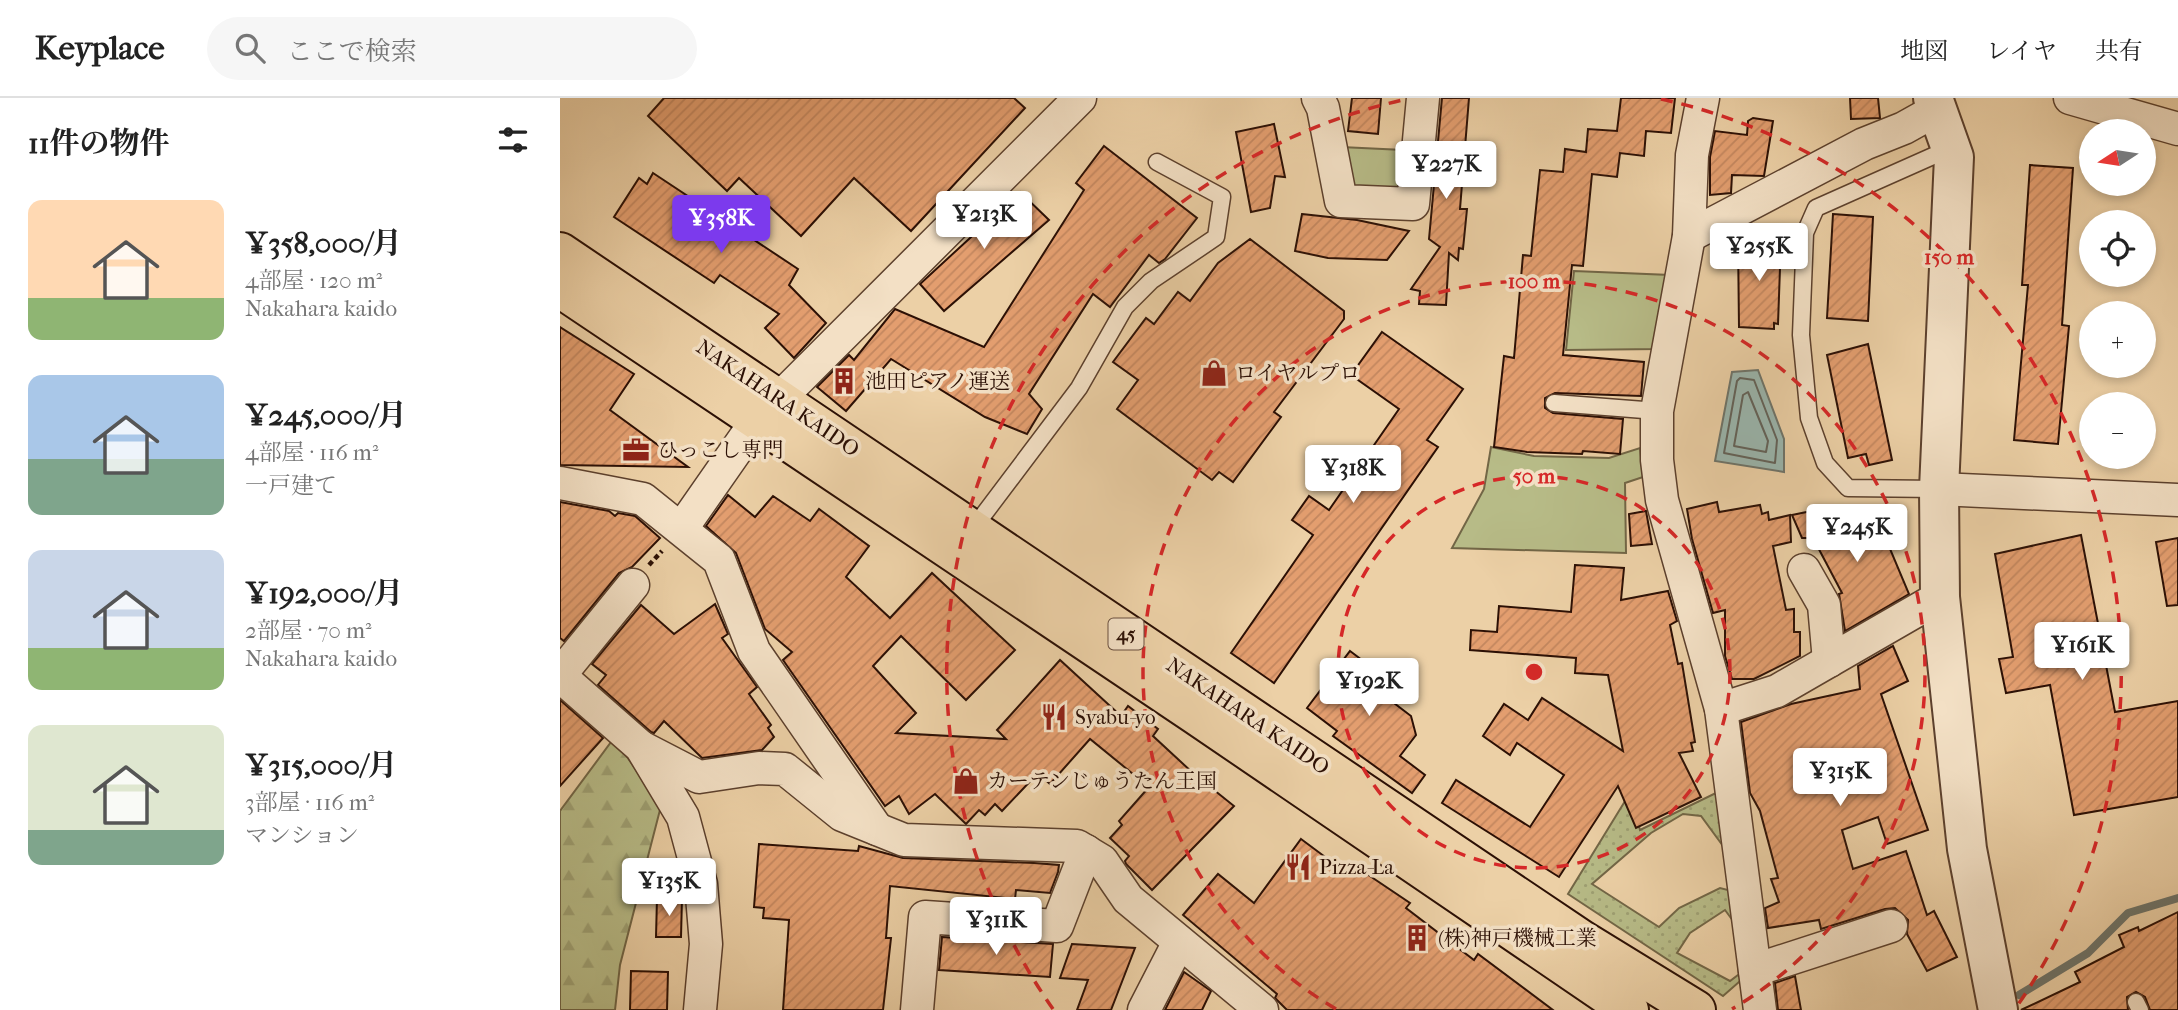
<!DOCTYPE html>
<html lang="ja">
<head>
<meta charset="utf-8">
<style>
  body { margin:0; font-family:"IM FELL French Canon","Noto Serif JP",serif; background:#f6f6f6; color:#222; height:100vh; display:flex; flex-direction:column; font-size:26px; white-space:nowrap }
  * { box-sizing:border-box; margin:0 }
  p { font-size:23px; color:#767676 }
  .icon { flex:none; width:38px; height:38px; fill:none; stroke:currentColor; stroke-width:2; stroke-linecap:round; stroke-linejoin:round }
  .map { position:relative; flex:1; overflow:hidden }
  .sheet { display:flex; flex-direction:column; background:#fff; width:560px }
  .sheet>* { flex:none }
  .needle { width:46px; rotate:258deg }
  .fabs { position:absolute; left:1519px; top:21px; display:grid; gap:14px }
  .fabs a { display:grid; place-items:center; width:77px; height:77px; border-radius:50%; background:#fff; box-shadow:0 4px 10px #0003; font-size:35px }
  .price { position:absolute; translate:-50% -60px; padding:0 16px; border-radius:7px; background:#fff; color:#222; font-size:23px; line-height:46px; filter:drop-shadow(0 2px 4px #0008) }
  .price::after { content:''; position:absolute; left:50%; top:42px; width:21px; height:16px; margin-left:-10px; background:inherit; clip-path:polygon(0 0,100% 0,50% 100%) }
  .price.selected { background:#7c3aed; color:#fff }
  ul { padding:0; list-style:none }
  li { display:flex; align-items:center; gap:21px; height:175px; padding:0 28px }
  li span { display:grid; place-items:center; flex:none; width:196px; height:140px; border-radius:14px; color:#555 }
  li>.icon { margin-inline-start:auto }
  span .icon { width:84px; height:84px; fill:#fffc; stroke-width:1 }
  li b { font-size:30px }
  h2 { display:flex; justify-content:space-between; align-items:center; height:84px; padding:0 28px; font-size:30px }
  header { display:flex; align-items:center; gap:42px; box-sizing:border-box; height:98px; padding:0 35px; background:#fff; border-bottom:2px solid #e0e0e0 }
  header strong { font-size:33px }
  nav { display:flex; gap:38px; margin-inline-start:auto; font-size:24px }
  .search { width:490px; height:63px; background:#f6f6f6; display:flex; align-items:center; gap:18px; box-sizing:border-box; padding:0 24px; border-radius:38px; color:#767676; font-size:26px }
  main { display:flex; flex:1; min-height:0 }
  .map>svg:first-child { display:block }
</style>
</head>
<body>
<header>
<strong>Keyplace</strong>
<div class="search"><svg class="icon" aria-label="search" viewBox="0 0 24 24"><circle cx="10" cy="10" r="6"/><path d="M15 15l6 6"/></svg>ここで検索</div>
<nav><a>地図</a><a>レイヤ</a><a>共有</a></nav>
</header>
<main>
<section class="sheet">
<h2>11件の物件<svg class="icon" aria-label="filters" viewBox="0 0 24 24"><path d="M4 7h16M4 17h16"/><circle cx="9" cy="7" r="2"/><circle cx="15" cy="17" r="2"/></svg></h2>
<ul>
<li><span style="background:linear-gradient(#ffd9b3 70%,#8fb573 0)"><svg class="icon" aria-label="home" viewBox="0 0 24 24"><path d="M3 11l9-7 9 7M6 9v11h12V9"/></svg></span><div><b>¥358,000/月</b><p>4部屋 · 120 m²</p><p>Nakahara kaido</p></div></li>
<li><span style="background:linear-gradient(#a9c7e8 60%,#7fa58c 0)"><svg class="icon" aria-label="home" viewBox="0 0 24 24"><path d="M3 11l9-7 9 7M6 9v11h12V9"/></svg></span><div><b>¥245,000/月</b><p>4部屋 · 116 m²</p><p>一戸建て</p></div></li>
<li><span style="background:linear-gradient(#c9d6e8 70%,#8fb573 0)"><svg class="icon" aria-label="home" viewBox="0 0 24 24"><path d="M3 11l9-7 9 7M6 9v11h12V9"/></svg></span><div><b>¥192,000/月</b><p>2部屋 · 70 m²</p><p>Nakahara kaido</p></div></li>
<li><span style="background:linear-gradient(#dfe7d0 75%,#7fa58c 0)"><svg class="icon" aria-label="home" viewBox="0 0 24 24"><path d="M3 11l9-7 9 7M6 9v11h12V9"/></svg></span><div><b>¥315,000/月</b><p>3部屋 · 116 m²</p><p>マンション</p></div></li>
</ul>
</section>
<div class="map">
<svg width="1618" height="912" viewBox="0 0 1618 912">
  <defs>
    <pattern id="grass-dots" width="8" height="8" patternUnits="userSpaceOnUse" patternTransform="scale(1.75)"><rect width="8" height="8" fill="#b7bb87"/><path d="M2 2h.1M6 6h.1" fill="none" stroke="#9ea073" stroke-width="1.8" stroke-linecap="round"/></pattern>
    <pattern id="forest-firs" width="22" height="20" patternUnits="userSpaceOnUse" patternTransform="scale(1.75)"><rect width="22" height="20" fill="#b7bb87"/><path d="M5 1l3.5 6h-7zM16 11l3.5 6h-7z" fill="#9ea073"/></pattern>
    <pattern id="building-hatch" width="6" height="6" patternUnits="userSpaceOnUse" patternTransform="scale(1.75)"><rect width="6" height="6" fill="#e39e6f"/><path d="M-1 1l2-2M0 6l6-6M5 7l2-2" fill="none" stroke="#c3875f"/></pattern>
  </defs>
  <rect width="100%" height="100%" fill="#ecd0a6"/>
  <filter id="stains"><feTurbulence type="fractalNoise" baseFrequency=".00286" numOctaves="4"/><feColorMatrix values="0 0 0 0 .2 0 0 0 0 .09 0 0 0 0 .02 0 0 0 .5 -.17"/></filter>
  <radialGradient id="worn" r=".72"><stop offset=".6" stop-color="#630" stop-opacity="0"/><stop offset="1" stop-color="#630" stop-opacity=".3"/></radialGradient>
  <!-- grass -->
  <polygon fill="url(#grass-dots)" stroke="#726646" stroke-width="2" points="1162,692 1174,763 1141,718 1123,716 1091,735 1032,786 1099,829 1119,810 1160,790 1176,794 1182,835 1165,812 1130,835 1117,855 1170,883 1182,874 1187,877 1163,898 1008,796 1070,695 1080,732"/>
  <!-- forest -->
  <polygon fill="url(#forest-firs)" stroke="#726646" stroke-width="2" points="54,640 101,708 60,867 55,912 0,912 0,713"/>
  <!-- park -->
  <g fill="#b7bb87" stroke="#726646" stroke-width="2">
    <polygon points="781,49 843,52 842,86 832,95 790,89"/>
    <polygon points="1014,173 1110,177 1099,251 1006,252"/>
    <polygon points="931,349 974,358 1049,360 1080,350 1083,379 1065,385 1066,455 892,450 924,391"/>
  </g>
  <!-- water -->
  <polygon fill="#9ab6ae" stroke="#6e746a" stroke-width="2" points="1198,272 1224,341 1224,374 1155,363 1172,274"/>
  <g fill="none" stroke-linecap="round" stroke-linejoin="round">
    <!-- shore -->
    <g stroke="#63635a" stroke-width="2">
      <polygon points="1180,280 1194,282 1217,342 1215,365 1164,355 1177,283"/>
      <polygon points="1188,294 1208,343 1206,354 1174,348 1183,297"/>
    </g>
    <!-- stream -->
    <polyline stroke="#6e746a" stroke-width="8" points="1459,897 1528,855 1568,815 1618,800"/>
  </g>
  <!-- building -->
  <g fill="url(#building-hatch)" stroke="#2c1005" stroke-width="2">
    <polygon points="104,0 454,0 465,10 351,133 294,80 241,138 179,80 167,93 88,18"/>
    <polygon points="792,0 821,0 818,36 788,33"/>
    <polygon points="882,0 909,0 900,111 907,111 903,151 899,150 898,162 889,155 886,207 859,206 860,193 851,191 880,149 869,141"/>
    <polygon points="1061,0 1115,0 1111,35 1086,33 1084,58 1060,55 1057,79 1032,76 1023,168 1012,167 1003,257 1084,264 1081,298 995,295 985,300 985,310 993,315 1063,321 1060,356 1023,353 1022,356 967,354 934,349 944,258 954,260 963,157 971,158 980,72 1003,74 1005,51 1026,54 1028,31 1057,33"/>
    <polygon points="1290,0 1318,0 1320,20 1291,21"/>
    <polygon points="1193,20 1213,23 1204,78 1172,77 1171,95 1150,97 1150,59 1155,33 1187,37 1188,23"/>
    <polygon points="714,26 725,79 715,78 710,110 691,114 676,34"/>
    <polygon points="544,48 637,120 605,161 599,165 589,157 550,209 533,196 469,296 482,311 467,336 425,319 331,261 286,313 257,289 289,257 294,262 335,211 424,249 524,92 516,85"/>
    <polygon points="1470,67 1513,70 1502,227 1509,228 1498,346 1454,342 1468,187 1462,187"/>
    <polygon points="93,75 238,171 229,187 266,225 234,260 205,230 219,216 160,177 154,185 54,119 79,80 87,86"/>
    <polygon points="460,94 489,122 384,213 360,186"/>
    <polygon points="742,116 797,122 849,133 827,162 768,160 735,153"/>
    <polygon points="1273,116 1313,119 1308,223 1267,220"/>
    <polygon points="690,141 784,213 784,221 714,314 721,319 673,384 659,374 652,382 557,311 578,282 553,264 586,220 594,226 618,194 630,203 658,165"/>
    <polygon points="1178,142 1221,142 1218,226 1214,225 1214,231 1179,229"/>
    <polygon points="0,229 74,276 50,312 128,369 0,367"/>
    <polygon points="822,234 903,291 867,342 878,349 714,585 671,555 753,437 732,422 749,398 769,412 839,311 791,277"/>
    <polygon points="1308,246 1332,362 1309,367 1306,356 1288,360 1267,257"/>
    <polygon points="168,397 195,419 213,398 250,423 259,411 309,448 286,479 330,520 372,475 455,552 406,602 341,538 313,568 356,615 336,635 446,641 437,632 500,562 561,618 568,608 598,631 593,638 634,676 674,708 592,792 566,766 565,763 569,758 550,740 562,727 559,723 589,689 530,641 490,686 478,675 442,713 435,706 425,717 419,712 406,726 375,696 349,716 339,698 325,708 223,562 232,554 205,531 176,455 146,428"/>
    <polygon points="0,404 49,413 55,418 58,415 75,418 100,440 72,469 59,475 4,543 0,540"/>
    <polygon points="1157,404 1159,414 1200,407 1202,416 1208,414 1209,422 1230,417 1231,444 1213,448 1226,512 1234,511 1234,534 1240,534 1240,558 1194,581 1172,581 1165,558 1165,512 1153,515 1132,441 1127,411"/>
    <polygon points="1261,411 1263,420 1271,419 1274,434 1320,415 1329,438 1325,439 1349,496 1285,533 1279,496 1282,495 1253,440 1242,440 1232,417"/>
    <polygon points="1086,413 1092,446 1071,448 1069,416"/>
    <polygon points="1521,437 1555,614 1618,603 1618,699 1514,717 1490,587 1446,595 1439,561 1453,559 1435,456"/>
    <polygon points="1618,440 1618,507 1607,508 1596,444"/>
    <polygon points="1015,467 1064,470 1061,502 1108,493 1117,523 1110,527 1118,566 1122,565 1135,644 1131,645 1133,653 1119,655 1141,699 1076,730 1058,688 999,779 882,705 896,682 970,729 1004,677 957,645 950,657 923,638 944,606 968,622 982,600 1063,653 1048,577 1015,575 1016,560 910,552 911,532 937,534 939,508 1011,514"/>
    <polygon points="155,506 168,536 162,540 197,589 189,596 211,627 208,630 214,639 202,652 142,660 104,623 94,635 91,634 38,587 46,577 32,566 81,507 114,536"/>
    <polygon points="1333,548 1348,583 1321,596 1368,732 1327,746 1318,719 1282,732 1293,771 1346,753 1367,817 1374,813 1397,859 1367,873 1347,836 1348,822 1335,810 1325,811 1261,831 1259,822 1208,830 1205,810 1219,804 1211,781 1218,780 1200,713 1190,695 1181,624 1231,606 1300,591 1298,568"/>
    <polygon points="790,553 843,593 834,605 851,618 856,637 840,658 865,677 852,695 773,638 777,633 747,610"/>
    <polygon points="0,602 43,640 0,688"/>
    <polygon points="741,741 788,776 795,768 850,805 846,810 914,862 918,856 993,912 727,912 715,900 717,896 623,817 658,776 694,805"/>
    <polygon points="199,746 298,753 299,748 343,760 474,765 499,767 498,774 490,795 456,792 455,801 330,788 326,840 331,840 323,912 223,912 229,822 203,820 204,810 194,809"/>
    <polygon points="97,800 122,800 121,839 96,839"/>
    <polygon points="1618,814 1618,912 1590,912 1585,899 1576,894 1567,899 1568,912 1461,912 1520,884 1515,874 1564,849 1559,837 1578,829 1579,833"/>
    <polygon points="382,839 493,846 490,879 379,872"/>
    <polygon points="512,846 575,850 551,912 517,912 528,882 500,880"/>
    <polygon points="71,873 108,874 107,912 70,912"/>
    <polygon points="624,874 651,893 642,912 605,912"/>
    <polygon points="1235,878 1241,912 1218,912 1215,885"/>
  </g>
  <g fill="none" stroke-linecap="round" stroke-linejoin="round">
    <defs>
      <g id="service">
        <polyline points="994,305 1097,313"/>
        <polyline points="1379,391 1288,390 1265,365 1249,320 1241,237 1245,135 1256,110 1391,50"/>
        <polyline points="412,432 519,290 565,209 591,183 656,139 662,99 597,64"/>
        <polyline points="1576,904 1580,912"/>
      </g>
      <g id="minor">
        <polyline points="758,0 763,10 781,103 853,106 863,0"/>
        <polyline points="1143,0 1132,57 1129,138 1097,313 1097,362 1102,402 1161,611 1200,912"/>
        <polyline points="1510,0 1618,31"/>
        <polyline points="1129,138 1304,46 1344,30 1378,11"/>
        <polyline points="0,385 83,401 159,462 194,553 317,731"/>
        <polyline points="1379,391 1618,402"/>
        <polyline points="122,430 196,324 520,0"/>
        <polyline points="1244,472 1264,507 1269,563"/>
        <polyline points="0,577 73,487"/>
        <polyline points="0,578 81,649 123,719 141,786 146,846 140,912"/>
        <polyline points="1161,611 1217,593 1380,499"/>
        <polyline points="81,649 139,679 199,670 225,671 282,717 344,742 517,748 542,763 568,801 702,912"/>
        <polyline points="1195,872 1331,828"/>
        <polyline points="357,912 365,819 497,828 526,753"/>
        <polyline points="584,912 619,844"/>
      </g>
      <polyline id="tertiary" points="1373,0 1394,59 1379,391 1380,499 1407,751 1438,912"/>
      <g id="primary">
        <polyline points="0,154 1022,842 1136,912"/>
        <polyline points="0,190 636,617 1069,912"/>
      </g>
    </defs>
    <!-- service casing -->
    <use href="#service" stroke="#5c402d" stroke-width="19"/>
    <!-- minor casing -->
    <use href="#minor" stroke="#5c402d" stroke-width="35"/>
    <!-- tertiary casing -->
    <use href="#tertiary" stroke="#5c402d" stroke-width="42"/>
    <!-- primary casing -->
    <use href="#primary" stroke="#2c1005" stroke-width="42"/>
    <!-- path -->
    <polyline stroke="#2c1005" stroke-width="4.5" stroke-dasharray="5 3.5" stroke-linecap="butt" points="89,467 102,453"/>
    <!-- service -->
    <use href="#service" stroke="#f3e0c5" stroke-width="16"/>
    <!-- minor -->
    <use href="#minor" stroke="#f3e0c5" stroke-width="32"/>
    <!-- tertiary -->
    <use href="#tertiary" stroke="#f3e0c5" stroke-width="38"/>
    <!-- primary -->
    <use href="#primary" stroke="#ecd0a6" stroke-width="38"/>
  </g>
  <!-- distance rings -->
  <g fill="none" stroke="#d62828" stroke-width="3.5" stroke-dasharray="12 9">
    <circle cx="974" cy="574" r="196"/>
    <path d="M776 911A391 391 0 1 1 1172 911"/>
    <path d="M493 911A587 587 0 0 1 847 1M1101 1A587 587 0 0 1 1455 911"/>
  </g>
  <!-- icons -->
  <defs>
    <symbol id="shop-bare" viewBox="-9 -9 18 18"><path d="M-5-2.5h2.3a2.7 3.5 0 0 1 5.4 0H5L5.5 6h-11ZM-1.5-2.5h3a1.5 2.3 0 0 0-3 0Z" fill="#8f2418" stroke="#f3e0c5" stroke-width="2.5" paint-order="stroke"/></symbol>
    <symbol id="building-bare" viewBox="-9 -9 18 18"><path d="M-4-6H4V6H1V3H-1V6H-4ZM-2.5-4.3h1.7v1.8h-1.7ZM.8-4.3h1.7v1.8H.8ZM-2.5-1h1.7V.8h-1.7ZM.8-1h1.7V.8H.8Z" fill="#8f2418" stroke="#f3e0c5" stroke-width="2.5" paint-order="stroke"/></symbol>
    <symbol id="office-bare" viewBox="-9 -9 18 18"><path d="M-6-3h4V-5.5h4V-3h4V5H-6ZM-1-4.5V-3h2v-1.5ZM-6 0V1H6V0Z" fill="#8f2418" stroke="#f3e0c5" stroke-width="2.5" paint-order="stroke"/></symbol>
    <symbol id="restaurant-bare" viewBox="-9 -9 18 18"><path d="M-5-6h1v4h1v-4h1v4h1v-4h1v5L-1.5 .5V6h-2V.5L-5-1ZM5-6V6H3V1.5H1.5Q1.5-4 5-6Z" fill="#8f2418" stroke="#f3e0c5" stroke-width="2.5" paint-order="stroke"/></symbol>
  </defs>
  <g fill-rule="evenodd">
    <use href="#shop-bare" x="635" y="256" width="38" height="38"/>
    <use href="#building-bare" x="265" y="264" width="38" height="38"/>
    <use href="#office-bare" x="57" y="333" width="38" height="38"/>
    <use href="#restaurant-bare" x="475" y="600" width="38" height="38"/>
    <use href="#shop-bare" x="387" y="664" width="38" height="38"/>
    <use href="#restaurant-bare" x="719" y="750" width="38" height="38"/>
    <use href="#building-bare" x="838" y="821" width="38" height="38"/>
  </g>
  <g text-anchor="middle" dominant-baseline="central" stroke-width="7" stroke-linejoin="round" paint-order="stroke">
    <!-- shield labels -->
    <rect fill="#f3e0c5" stroke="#684e3f" stroke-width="2" x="548.5" y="520.5" width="35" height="31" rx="5"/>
    <g font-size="19" font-weight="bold" fill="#2c1005">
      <text x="566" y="536">45</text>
    </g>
    <!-- poi labels -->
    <g font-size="21" fill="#2c1005" stroke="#f3e0c5" text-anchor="start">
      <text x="675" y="275">ロイヤルプロ</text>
      <text x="305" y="283">池田ピアノ運送</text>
      <text x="97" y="352">ひっこし専門</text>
      <text x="515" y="619">Syabu-yo</text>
      <text x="427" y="683">カーテンじゅうたん王国</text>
      <text x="759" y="769">Pizza-La</text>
      <text x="878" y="840">(株)神戸機械工業</text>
    </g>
    <!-- street labels -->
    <g font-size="21" fill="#2c1005" stroke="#f3e0c5">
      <text transform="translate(218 300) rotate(34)">NAKAHARA KAIDO</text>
      <text transform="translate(688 618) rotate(34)">NAKAHARA KAIDO</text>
    </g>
  </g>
  <circle cx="974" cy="574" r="10" fill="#d62828" stroke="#f3e0c5" stroke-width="3.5"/>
  <g font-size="21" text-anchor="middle" font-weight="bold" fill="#d62828" stroke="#f3e0c5" stroke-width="7" stroke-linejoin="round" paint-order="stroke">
    <text x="1389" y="166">150 m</text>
    <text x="974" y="190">100 m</text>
    <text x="974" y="385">50 m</text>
  </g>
  <rect width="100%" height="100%" filter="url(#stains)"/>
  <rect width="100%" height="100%" fill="url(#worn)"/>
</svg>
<div class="fabs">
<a><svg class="needle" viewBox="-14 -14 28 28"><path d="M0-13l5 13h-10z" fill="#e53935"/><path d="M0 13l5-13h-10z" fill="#767676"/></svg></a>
<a><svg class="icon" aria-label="locate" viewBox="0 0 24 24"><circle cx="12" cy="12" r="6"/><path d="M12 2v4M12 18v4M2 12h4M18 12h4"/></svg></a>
<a>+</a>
<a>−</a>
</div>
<b class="price" style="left:886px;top:103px">¥227K</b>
<b class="price" style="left:424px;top:153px">¥213K</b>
<b class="price selected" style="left:161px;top:157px">¥358K</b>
<b class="price" style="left:1199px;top:185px">¥255K</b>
<b class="price" style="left:793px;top:407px">¥318K</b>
<b class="price" style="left:1297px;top:466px">¥245K</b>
<b class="price" style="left:1522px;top:584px">¥161K</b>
<b class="price" style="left:809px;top:620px">¥192K</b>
<b class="price" style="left:1280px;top:710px">¥315K</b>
<b class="price" style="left:109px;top:820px">¥135K</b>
<b class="price" style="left:436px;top:859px">¥311K</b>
</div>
</main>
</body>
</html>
